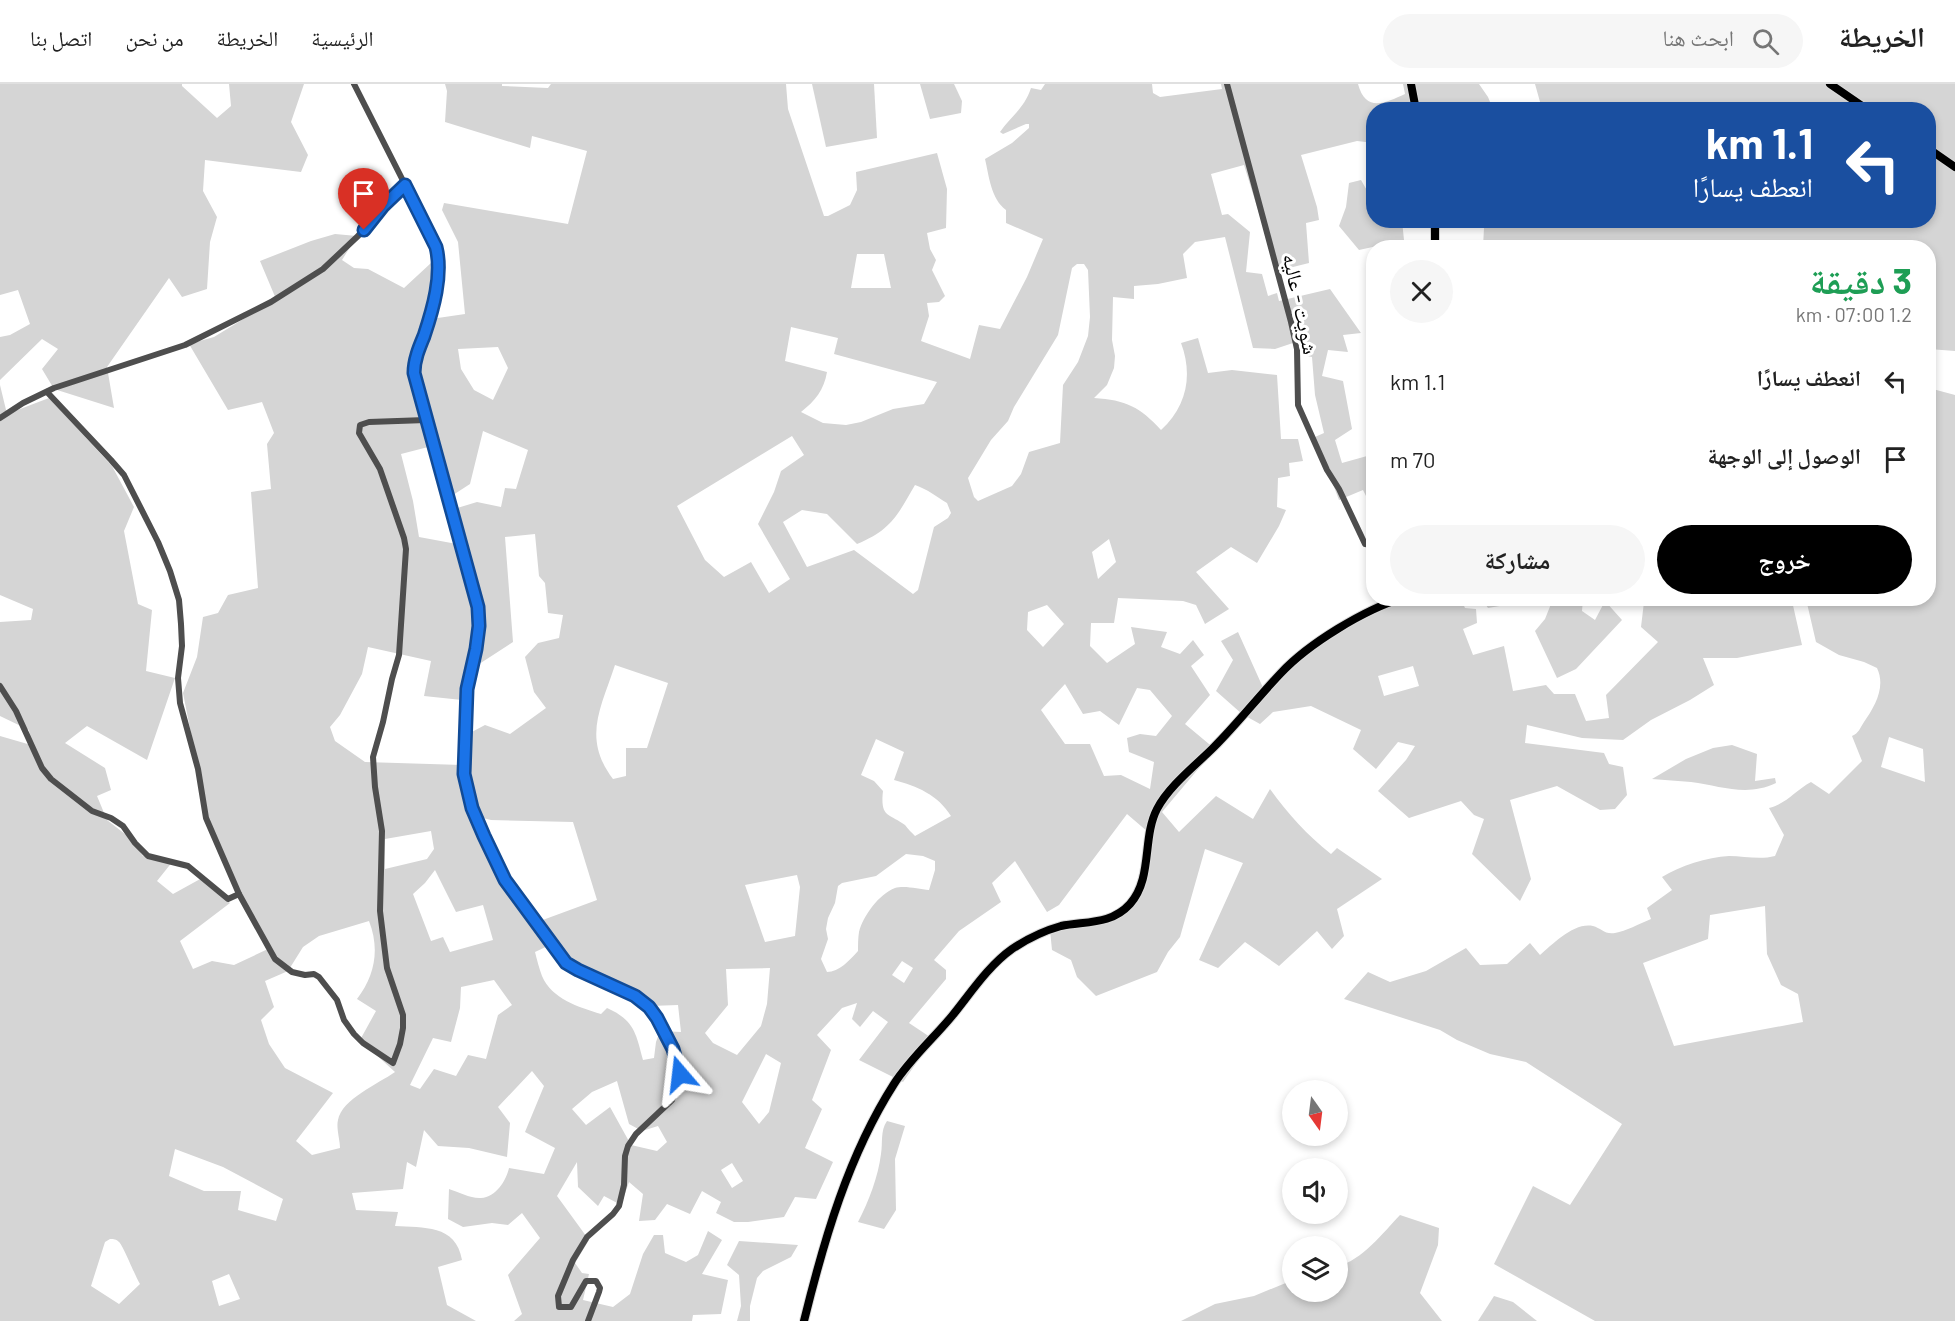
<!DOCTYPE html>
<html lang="ar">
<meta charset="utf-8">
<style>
:root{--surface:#fff;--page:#f6f6f6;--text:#222;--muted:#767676;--line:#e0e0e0;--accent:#000}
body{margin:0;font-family:Barlow,"Noto Naskh Arabic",sans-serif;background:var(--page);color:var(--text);direction:rtl;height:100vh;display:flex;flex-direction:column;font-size:22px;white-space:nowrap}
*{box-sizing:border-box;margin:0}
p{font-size:20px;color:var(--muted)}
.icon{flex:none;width:33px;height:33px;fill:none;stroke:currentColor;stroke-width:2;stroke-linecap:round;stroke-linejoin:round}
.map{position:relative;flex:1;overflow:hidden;direction:ltr}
.details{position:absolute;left:1366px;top:156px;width:570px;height:366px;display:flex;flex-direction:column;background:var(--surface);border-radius:24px;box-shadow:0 3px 9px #0003;direction:rtl}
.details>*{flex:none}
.hud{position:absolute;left:1366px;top:18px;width:570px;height:126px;border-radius:24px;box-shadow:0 3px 9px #0003;direction:rtl;background:#1a4fa0;color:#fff;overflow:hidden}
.needle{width:39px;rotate:166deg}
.tools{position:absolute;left:1282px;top:996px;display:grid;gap:12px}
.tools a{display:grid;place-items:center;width:66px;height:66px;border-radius:50%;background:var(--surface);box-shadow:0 3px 9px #0003;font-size:30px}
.pin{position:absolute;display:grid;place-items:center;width:51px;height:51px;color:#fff;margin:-62px -26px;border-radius:50% 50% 50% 0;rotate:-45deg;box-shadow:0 0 6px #0007}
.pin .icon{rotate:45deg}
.me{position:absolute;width:66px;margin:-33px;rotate:343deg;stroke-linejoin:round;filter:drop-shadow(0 0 4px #0008)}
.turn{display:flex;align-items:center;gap:21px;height:126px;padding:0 24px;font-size:27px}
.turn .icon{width:78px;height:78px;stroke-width:2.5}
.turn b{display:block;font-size:42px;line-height:51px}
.round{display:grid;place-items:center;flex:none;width:63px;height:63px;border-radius:32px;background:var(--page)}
.overview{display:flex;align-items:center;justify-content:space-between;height:102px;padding:0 24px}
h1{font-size:36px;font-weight:700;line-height:45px;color:#1e9e55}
.action{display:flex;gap:12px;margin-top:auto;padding:12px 24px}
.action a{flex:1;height:69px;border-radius:36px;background:var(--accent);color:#fff;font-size:24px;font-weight:700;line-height:69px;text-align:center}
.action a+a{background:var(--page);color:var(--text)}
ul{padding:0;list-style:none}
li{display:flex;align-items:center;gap:18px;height:78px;padding:0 24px}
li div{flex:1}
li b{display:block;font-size:22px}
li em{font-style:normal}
header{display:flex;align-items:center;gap:36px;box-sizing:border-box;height:84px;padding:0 30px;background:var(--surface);border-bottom:2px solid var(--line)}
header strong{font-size:28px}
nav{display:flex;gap:33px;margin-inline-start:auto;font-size:21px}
.search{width:420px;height:54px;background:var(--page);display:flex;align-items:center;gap:15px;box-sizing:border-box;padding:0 21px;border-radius:33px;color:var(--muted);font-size:22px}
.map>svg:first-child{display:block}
.green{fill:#d5d5d5;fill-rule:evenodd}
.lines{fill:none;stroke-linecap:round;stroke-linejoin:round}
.major-casing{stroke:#dbdbdb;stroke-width:10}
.minor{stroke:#4e4e4e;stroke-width:6}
.major{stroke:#000;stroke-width:8}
.route-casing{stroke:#114b97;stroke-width:15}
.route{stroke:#1a73e8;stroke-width:10}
.labels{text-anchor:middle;stroke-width:6;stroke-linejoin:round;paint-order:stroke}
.street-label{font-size:21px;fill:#000;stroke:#fff}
</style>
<header>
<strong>الخريطة</strong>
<div class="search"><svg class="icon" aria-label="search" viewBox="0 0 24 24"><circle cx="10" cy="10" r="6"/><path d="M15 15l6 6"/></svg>ابحث هنا</div>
<nav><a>الرئيسية</a><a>الخريطة</a><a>من نحن</a><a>اتصل بنا</a></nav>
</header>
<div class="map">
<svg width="1955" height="1237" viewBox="0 0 1955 1237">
<rect width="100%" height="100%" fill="#fff"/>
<g class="green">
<polygon points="0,0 182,0 182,2 217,34 231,22 229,0 304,0 291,38 308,71 301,88 205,76 203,107 217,133 210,158 207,205 182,213 169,194 107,283 114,324 54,305 42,285 58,265 42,255 0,296 0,253 10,251 30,240 18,206 0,211"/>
<path d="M 445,0 L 502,0 L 502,2 L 548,4 L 551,0 L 786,0 L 788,25 L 824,132 L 828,132 L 850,121 L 857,106 L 856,88 L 937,69 L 947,105 L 946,144 L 927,149 L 930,165 L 936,176 L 932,186 L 945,212 L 939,218 L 927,219 L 929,232 L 921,257 L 970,275 L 979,241 L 1000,245 L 1027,193 L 1043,155 L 1006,139 L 1006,126 C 991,115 989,92 985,75 L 1012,59 L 1029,44 L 1029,40 L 1026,40 L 1003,50 L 1000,48 C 1011,32 1024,25 1031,4 L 1041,6 L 1045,0 L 1152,0 L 1153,9 L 1160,13 L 1222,5 L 1221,0 L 1358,0 C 1366,29 1385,19 1405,10 L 1403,0 L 1479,0 L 1488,13 L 1493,25 L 1374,26 L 1374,59 L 1357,57 L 1301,71 L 1317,123 L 1319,136 L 1306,139 L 1309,179 L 1277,187 L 1244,81 L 1211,90 L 1222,131 L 1228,130 L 1250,148 L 1246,188 L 1262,190 L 1268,212 L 1277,209 L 1279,217 L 1330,205 L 1361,249 L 1343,251 L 1348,268 L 1328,266 L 1322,292 L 1343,297 L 1352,345 L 1335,356 L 1342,379 L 1367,372 L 1374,394 L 1374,428 L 1363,406 L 1339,416 L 1315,353 L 1324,349 L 1315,311 L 1312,273 L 1301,271 L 1299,257 L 1275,265 L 1253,264 L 1225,153 L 1195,158 L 1183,170 L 1187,194 L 1158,200 L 1134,202 L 1134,215 L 1113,213 L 1112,256 L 1115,272 L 1114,284 L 1107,301 L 1094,314 C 1126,316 1140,323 1161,346 C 1187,322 1193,291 1181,259 L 1198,254 L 1208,289 L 1232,286 L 1277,291 L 1281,355 L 1298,355 L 1303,377 L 1289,379 L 1290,392 L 1278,394 L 1277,423 L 1286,426 L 1279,442 L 1257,479 L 1231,463 L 1196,488 L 1229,525 L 1205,540 L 1196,521 L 1183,517 L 1118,514 L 1114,539 L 1091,539 L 1090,562 L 1107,579 L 1135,560 L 1131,543 L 1167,548 L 1161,563 L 1180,570 L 1193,556 L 1204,571 L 1191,582 L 1210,611 L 1185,640 L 1215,665 L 1162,728 L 1179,748 L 1216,712 L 1253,735 L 1270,705 C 1288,730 1307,751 1331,770 L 1337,764 L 1382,795 L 1337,825 L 1344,852 L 1332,865 L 1317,847 L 1279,882 L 1245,858 L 1218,884 L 1199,876 L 1243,779 L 1205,765 L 1180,853 L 1168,868 L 1157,888 L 1096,912 L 1077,893 L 1071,876 L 1052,866 L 1050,846 L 1115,834 L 1143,800 L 1148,748 L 1127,730 L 1059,821 L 1047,828 L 1015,777 L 992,799 L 1001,818 L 959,847 L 934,876 L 946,886 L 946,895 L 909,939 L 933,955 L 903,998 L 859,976 L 888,938 L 873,927 L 860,943 L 852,935 L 857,919 L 842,924 L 817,951 L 831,966 L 812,1016 L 822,1025 L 805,1064 L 833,1078 L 816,1115 L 795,1113 L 784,1133 L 748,1138 L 734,1138 L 716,1129 L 721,1118 L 702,1107 L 690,1130 L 667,1120 L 655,1136 L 639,1137 L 643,1110 L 629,1098 L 621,1121 L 604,1112 L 598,1122 L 578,1103 L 577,1078 L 557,1112 L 589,1156 L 575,1179 L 582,1189 L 589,1190 L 583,1216 L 613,1223 L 630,1210 L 643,1170 L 654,1151 L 663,1151 L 665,1169 L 686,1178 L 698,1171 L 708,1147 L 722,1156 L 702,1190 L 728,1196 L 721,1230 L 693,1231 L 692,1237 L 514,1237 L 522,1230 L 508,1191 L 540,1154 L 522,1129 L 508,1141 L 492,1139 L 463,1143 L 448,1135 L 449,1105 C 458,1108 472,1115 481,1114 C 496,1113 506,1097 509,1084 L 544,1090 L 555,1064 L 525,1048 L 544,1002 L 532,987 L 498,1023 L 510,1039 L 507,1073 L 469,1064 L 438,1062 L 424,1046 L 416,1083 L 407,1078 L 403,1105 L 352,1109 L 356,1126 L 398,1128 L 395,1142 C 423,1144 456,1140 462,1176 L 438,1183 L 447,1221 L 476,1237 L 0,1237 L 0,652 L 31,661 L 29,646 L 0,632 L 0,538 L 31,536 L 33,525 L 0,511 L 0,301 L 7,330 L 49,314 L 112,382 L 134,423 L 124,447 L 138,520 L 152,526 L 146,587 L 175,594 L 147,676 L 87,642 L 65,659 L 105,684 L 111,706 L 97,712 L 107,736 L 130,754 L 143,772 L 173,777 L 157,797 L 173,810 L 202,794 L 230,819 L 180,857 L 193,885 L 212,877 L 234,881 L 268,865 L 237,801 L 208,735 L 183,609 L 197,573 L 203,533 L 218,529 L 228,511 L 258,504 L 251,408 L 271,405 L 267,360 L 274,349 L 262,318 L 228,326 L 189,260 L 214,253 L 276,215 L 260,177 L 311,157 L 335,150 L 357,152 L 342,176 L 354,184 L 368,185 L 404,204 L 431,179 L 436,206 L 431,235 L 465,230 L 458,158 L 442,126 L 444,119 L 568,140 L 587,67 L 532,52 L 530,64 L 445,38 L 447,7 ZM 857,170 L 884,170 L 891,204 L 851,204 ZM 1077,180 L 1084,180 L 1088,186 L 1090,233 L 1088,252 L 1078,278 L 1063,301 L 1060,359 L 1029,368 L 1021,390 L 1012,402 L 978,417 L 974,413 L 968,394 L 991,356 L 1008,337 L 1014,323 L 1058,251 L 1072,184 ZM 791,243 L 838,254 L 834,270 L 937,298 L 924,320 L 893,325 L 861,338 L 846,341 L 823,339 L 801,328 C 815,317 824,306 827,288 L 785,277 ZM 498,263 L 508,284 L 493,316 L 474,306 L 461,285 L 458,265 ZM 483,347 L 528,366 L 516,405 L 505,404 L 501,423 L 477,418 L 454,425 L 462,461 L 419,453 L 413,417 L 401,370 L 432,362 L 453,411 L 470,400 ZM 792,352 L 804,371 L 781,387 L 774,408 L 758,440 L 790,495 L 769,509 L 751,478 L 724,493 L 705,476 L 677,422 ZM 915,401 C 927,405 937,413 947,419 L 951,429 L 948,434 L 934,443 L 918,506 L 913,510 L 854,466 L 807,483 L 783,438 L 802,426 L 827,430 L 857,460 C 891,446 897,432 915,401 ZM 535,450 L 539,492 L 545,499 L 548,529 L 563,531 L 559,554 L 538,559 L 525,573 L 534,608 L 546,624 L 510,650 L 485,641 L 468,650 L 462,681 L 365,678 L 335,657 L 330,643 L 340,631 L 362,590 L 368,563 L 431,577 L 424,612 L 462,616 L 473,584 L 513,558 L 505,453 ZM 1109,455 L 1116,478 L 1098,495 L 1092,468 ZM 1047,521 L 1064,540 L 1043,563 L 1027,546 L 1028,528 ZM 615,581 L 668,599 L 647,664 L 626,664 L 626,692 L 613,695 C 582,654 601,624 615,581 ZM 1065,600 L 1083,630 L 1100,627 L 1119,641 L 1137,604 L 1150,606 L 1172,632 L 1156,652 L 1140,650 L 1127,654 L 1129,668 L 1154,678 L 1150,705 L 1121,691 L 1104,692 L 1090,660 L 1065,660 L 1041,626 ZM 876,655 L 904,668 L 894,696 C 917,702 938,711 951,732 L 915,752 C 912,749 908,745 905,741 C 889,729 880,734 883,707 L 874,697 L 861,691 ZM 475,732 L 491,736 L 573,738 L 597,816 L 540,837 L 531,829 L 494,778 ZM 431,747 L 434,765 L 427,775 L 385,785 L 385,755 ZM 906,770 L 923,772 L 935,777 L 935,786 L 929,806 C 919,805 904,801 895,804 C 879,810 863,832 859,848 C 858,854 858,861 858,867 C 850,876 839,888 827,888 L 821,875 L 828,855 L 826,845 L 828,834 L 835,819 L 838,802 L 842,799 L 876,792 ZM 435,786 L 456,828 L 483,821 L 493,856 L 450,868 L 443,853 L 431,857 L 413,810 L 425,799 ZM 797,791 L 800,803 L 795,852 L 765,858 L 745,801 ZM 369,837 C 380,865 375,892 357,915 L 376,927 L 360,956 L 395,988 C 378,1000 342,1015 338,1036 C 336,1044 340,1056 340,1064 L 312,1071 L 296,1057 L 333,1009 L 285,984 L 269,960 L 261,936 L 274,923 L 265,897 L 288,887 L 303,863 L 319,852 ZM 552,860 L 576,884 L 650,922 L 678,921 L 681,948 L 660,947 L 656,958 L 654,974 L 643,976 C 636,949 634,936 607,924 L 601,930 C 578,923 552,915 542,892 C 539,884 537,876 535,868 ZM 902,877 L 913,884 L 904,899 L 892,891 ZM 770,884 L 767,920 L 761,942 L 737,971 L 713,959 L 705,949 L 728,921 L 726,885 ZM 494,896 L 512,921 L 498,931 L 486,975 L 468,971 L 456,992 L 434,985 L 420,1005 L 410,1001 L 433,954 L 451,958 L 460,924 L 461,903 ZM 766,970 L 781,979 L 769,1028 L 759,1040 L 742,1018 ZM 617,997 L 629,1040 L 642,1047 L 658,1042 L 667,1058 L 657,1067 L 631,1061 L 610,1023 L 586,1041 L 572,1025 L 592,1008 ZM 175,1065 L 223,1083 L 283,1115 L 276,1137 L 238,1126 L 241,1107 L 204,1107 L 169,1092 ZM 732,1079 L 743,1097 L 732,1104 L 721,1086 ZM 110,1155 C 114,1155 116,1155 119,1158 C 123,1161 135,1192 140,1200 L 119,1220 L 91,1202 L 105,1158 ZM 229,1190 L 240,1215 L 219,1222 L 212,1197 Z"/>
<polygon points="812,0 874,0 877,54 826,63"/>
<polygon points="920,0 954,0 962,17 961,29 930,35"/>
<polygon points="1535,0 1955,0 1955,267 1929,265 1929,164 1483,163 1484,144 1481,137 1929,136 1929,26 1542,25"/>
<polygon points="1361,96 1369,110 1374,109 1374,136 1402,137 1404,156 1359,166 1339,142 1346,123 1349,99"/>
<path d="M 1929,304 L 1955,311 L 1955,1237 L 1595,1237 L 1494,1180 L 1533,1102 L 1570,1121 L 1622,1040 L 1526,978 L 1490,970 L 1457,956 L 1440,946 L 1344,915 L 1368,888 L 1390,898 L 1426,887 L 1466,864 L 1480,881 L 1507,880 L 1530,859 L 1540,871 C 1553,860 1574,838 1593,842 C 1601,844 1605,851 1615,849 C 1626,847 1639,840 1651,835 L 1647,824 L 1672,806 L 1662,793 C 1680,782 1707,773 1729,772 C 1744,772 1760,776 1775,772 L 1784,751 L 1769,724 C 1786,720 1796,706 1811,698 L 1829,710 L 1862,677 L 1852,652 C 1859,649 1860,644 1864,638 C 1875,622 1886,603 1877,584 L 1864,578 L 1839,571 L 1816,558 L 1806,515 L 1929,514 ZM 1889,653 L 1923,665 L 1925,698 L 1881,683 ZM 1765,822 L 1767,870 L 1781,901 L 1798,910 L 1803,938 L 1674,962 L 1643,879 L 1708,855 L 1710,831 Z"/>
<path d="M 1398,515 L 1461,515 L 1465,524 L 1476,525 L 1477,539 L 1463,545 L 1473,571 L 1504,562 L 1513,607 L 1546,601 L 1554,610 L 1575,610 L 1586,637 L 1609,634 L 1606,611 L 1658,558 L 1641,543 L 1644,518 L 1643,515 L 1801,515 L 1792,517 L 1802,561 L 1737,574 L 1703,574 L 1714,601 L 1690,616 L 1651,636 L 1623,656 L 1582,654 L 1527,641 L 1525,659 L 1604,669 L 1609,680 L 1623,683 L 1627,711 L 1615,725 L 1600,726 L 1557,702 L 1510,716 L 1531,795 L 1520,817 L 1472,770 L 1484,735 L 1474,731 L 1461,717 L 1409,734 L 1378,707 L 1406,676 L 1415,662 L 1398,658 L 1376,685 L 1353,665 L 1361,646 L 1311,622 L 1273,628 L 1260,640 L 1242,630 L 1216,607 L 1233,576 L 1221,557 L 1238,548 L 1265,608 L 1296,575 L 1338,550 L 1379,521 ZM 1413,582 L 1419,602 L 1384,612 L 1378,592 Z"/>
<polygon points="1482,515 1524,515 1523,518 1488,524"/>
<polygon points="1553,515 1583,515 1582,527 1595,536 1605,517 1622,536 1576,585 1557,594 1535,547 1545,535"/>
<path d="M 1732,661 L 1757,670 L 1755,697 L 1775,694 L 1776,699 C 1747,713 1721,702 1691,698 C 1678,697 1665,696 1652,695 L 1686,675 L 1713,664 Z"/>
<path d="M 887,1037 L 905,1042 L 895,1075 L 896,1126 L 884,1145 L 858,1138 C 869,1117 878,1093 881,1070 C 883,1059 880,1047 887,1037 Z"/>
<path d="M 1400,1131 L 1439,1144 L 1438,1161 L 1420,1209 L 1442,1237 L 1181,1237 L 1215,1220 L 1254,1212 L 1293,1196 L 1293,1208 L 1338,1208 L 1338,1182 C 1361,1177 1384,1148 1400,1131 Z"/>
<polygon points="739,1157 798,1161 791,1173 763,1187 757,1194 750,1222 750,1237 737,1237 741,1222 739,1191 727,1181"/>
<polygon points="1494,1212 1513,1218 1537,1237 1478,1237"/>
</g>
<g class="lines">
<defs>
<g id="major">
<polyline points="1411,0 1416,26"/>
<polyline points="1830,0 1868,26"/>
<polyline points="1929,65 1955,83"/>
<polyline points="1435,136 1435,164"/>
<path d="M 804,1237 C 824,1156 848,1072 894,1000 C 910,975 933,955 952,932 C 970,910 988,882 1012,865 C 1027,855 1043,847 1061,842 C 1086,837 1111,841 1130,820 C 1153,794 1142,754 1157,725 C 1169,702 1196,681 1214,663 C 1238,639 1258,613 1281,589 C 1308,560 1365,525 1403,514"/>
</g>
</defs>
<use href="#major" class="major-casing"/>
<g class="minor">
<polyline points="354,0 428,146 439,174 436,206 428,237 416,275 414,289 469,487 479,532 476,565 467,605 463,679 466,706 472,724 495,777 505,796 557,868 571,883 635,912 649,923 657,934 673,965 679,990 678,1002 672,1016 636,1050 628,1062 625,1072 624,1101 619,1122 613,1130 587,1153 573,1176 558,1212 559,1223 571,1223 586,1197 596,1197 600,1204 599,1208 588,1237"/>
<polyline points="1227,0 1291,238 1297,265 1298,321 1327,386 1339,405 1365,460 1371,461 1374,455"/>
<polyline points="47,308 111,376 124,391 158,458 170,487 179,516 181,540 182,562 178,594 180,619 198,685 206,734 239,810 275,875 292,888 305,891 314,890 319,893 337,916 344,936 354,950 363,959 393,979 400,960 403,944 403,931 387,884 380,827 382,747 375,703 373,673 383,638 392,595 399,571 406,465 404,454 380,385 359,349 360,341 369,338 426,336"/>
<polyline points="0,334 23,319 54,304 185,261 271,218 323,185 358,152 383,122 405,101"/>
<polyline points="0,602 16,627 42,684 51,695 92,727 111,734 123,742 135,759 148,772 188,782 228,815 239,810"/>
</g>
<use href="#major" class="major"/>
</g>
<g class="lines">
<defs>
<path id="route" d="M 364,146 L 383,122 L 405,101 L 436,163 C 443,191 433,225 424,252 C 419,264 414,276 414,289 L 478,523 L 479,542 L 476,565 L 467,605 L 464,690 L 472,724 L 484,752 L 505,796 L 566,879 L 578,886 L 635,912 L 649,923 L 657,934 L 673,965 L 680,990"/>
</defs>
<use href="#route" class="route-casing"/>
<use href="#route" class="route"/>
</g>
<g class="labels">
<g class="street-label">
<text transform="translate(1300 220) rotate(78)" y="7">شويت - عاليه</text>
</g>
</g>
</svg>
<div class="tools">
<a><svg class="needle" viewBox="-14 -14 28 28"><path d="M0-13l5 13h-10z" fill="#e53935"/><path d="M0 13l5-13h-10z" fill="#767676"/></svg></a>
<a><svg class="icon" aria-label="sound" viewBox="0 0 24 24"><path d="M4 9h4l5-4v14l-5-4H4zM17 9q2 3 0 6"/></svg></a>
<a><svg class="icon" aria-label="layers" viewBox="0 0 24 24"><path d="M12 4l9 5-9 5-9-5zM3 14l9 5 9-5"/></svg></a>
</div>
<div class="pin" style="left:364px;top:146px;background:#d93025"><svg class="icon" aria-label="arrive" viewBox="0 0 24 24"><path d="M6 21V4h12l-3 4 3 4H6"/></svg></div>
<svg class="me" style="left:680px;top:990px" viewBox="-20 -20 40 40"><path d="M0-17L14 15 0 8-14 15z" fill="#1a73e8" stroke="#fff" stroke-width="4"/></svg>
<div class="hud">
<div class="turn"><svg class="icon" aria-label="left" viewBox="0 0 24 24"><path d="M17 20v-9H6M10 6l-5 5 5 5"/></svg><div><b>1.1 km</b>انعطف يسارًا</div></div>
</div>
<section class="details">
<div class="overview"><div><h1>3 دقيقة</h1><p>1.2 km · 07:00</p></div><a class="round"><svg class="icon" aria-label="close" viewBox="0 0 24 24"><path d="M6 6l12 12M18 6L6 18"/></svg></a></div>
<ul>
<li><svg class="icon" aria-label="left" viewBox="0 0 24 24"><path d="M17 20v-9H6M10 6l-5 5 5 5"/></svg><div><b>انعطف يسارًا</b></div><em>1.1 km</em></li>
<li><svg class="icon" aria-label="arrive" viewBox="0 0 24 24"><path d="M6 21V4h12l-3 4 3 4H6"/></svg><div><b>الوصول إلى الوجهة</b></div><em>70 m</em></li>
</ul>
<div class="action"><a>خروج</a><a>مشاركة</a></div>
</section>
</div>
